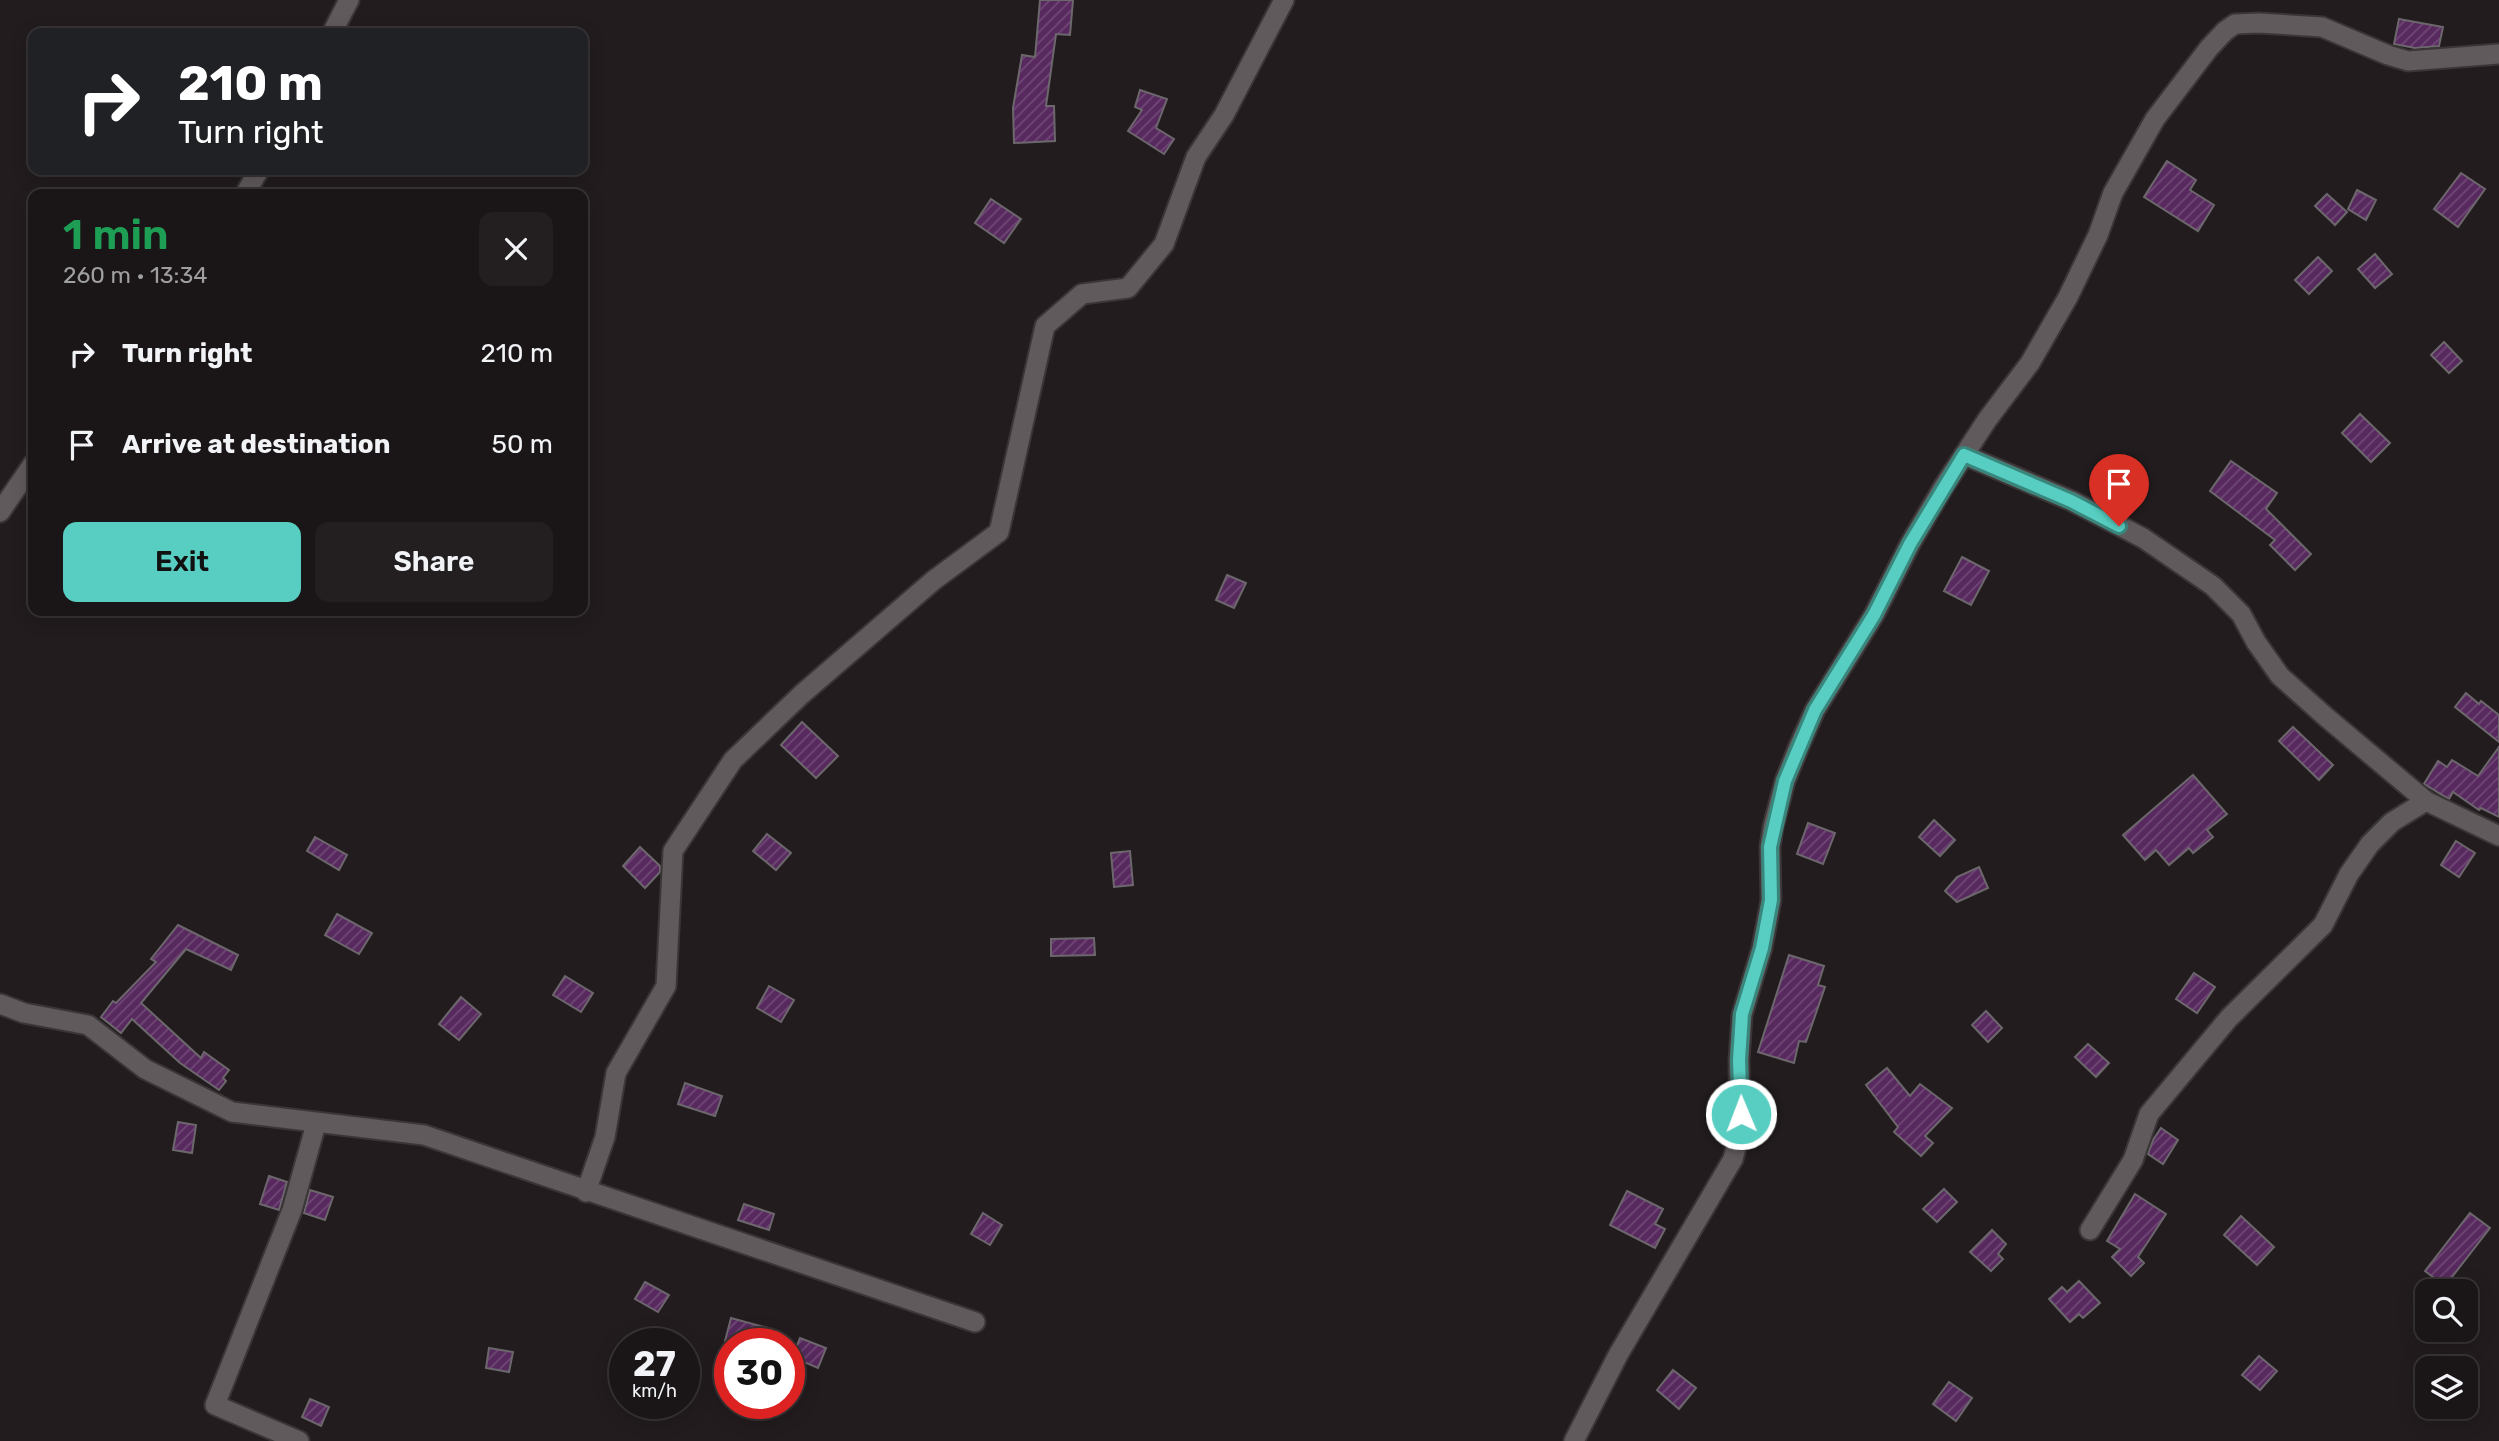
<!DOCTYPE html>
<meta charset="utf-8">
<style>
:root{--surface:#1a1516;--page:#231e1f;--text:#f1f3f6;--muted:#9f9fa1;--line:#383435;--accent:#57cec1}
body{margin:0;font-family:Rubik,sans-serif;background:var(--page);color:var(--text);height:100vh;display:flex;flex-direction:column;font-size:26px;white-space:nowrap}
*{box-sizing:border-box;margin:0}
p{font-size:23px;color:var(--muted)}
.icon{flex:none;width:38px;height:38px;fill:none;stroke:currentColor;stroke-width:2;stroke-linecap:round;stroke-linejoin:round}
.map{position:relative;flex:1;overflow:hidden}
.panel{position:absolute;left:28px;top:189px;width:560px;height:427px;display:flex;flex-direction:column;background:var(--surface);border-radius:14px;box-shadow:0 4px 18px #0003,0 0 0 2px var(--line)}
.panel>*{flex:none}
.hud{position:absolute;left:28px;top:28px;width:560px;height:147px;border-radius:14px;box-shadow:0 4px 18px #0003,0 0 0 2px var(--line);background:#202124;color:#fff;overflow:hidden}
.buttons{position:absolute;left:2415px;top:1279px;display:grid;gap:14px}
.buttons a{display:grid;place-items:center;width:63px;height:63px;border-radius:14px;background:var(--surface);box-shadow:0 4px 18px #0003,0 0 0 2px var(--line);font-size:35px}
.speed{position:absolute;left:609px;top:1328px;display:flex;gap:14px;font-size:35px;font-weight:700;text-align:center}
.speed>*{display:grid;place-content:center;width:91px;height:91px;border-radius:50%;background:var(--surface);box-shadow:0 4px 18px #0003,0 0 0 2px var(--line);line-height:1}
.speed small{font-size:18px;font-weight:400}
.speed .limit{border:10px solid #d22;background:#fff;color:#111}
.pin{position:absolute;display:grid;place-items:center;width:60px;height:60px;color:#fff;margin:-72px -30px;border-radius:50% 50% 50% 0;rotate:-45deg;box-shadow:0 0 7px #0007}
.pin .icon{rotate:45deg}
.me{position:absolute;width:77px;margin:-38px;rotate:359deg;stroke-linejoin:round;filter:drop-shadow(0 0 5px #0008)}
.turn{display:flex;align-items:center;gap:24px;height:147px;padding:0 35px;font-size:32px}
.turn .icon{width:91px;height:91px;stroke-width:2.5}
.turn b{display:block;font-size:49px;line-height:60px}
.round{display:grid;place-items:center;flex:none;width:74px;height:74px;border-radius:14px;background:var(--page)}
.headline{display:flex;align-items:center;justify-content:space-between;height:119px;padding:0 35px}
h1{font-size:42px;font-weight:600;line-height:52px;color:#1e9e55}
.cta{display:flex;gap:14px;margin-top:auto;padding:14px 35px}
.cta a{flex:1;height:80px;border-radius:14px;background:var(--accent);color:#111;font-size:28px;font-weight:600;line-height:80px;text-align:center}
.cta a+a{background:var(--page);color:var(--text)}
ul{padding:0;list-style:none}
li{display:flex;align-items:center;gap:21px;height:91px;padding:0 35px}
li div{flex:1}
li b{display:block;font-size:26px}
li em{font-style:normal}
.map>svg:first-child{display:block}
.building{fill:url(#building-hatch);stroke:#6c676c;stroke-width:2}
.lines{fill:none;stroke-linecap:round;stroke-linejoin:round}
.minor-casing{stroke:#3a3637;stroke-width:23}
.minor{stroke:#615a5c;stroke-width:19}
.route-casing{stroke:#39867d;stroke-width:18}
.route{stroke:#57cec1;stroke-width:12}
</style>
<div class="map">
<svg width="2499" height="1441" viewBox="0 0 2499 1441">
<defs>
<pattern id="building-hatch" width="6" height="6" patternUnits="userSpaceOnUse" patternTransform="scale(1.75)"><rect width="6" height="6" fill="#57295e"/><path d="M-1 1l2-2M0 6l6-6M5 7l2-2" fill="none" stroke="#704876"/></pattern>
</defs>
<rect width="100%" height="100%" fill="#221c1e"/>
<g class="building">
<polygon points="1040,0 1073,0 1070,35 1056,34 1046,106 1054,106 1055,141 1014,143 1013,108 1022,55 1035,57"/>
<polygon points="2399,19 2443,27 2439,46 2415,48 2394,44"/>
<polygon points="1140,90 1167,99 1156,128 1174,139 1164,154 1128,131 1142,110 1135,107"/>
<polygon points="2167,161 2196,180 2190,190 2214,205 2198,231 2144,197"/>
<polygon points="2461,173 2485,189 2458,227 2434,209"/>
<polygon points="2357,190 2376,200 2366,220 2348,209"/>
<polygon points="2327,194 2347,212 2335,225 2315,206"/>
<polygon points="991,199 1021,219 1004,243 975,223"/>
<polygon points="2375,254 2392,274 2375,288 2358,269"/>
<polygon points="2318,257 2332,271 2309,294 2295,280"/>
<polygon points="2444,342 2462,361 2449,373 2431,355"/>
<polygon points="2360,414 2390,443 2371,462 2342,433"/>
<polygon points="2231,461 2277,493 2266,509 2311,554 2295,570 2270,545 2275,540 2210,491"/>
<polygon points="1962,557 1989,571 1971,605 1944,591"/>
<polygon points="1227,575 1246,583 1234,608 1216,600"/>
<polygon points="2466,693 2479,704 2481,701 2499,715 2499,742 2455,707"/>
<polygon points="802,722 838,756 816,778 781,745"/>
<polygon points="2293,727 2333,765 2319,780 2279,741"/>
<polygon points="2499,747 2499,817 2481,808 2479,810 2453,792 2449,799 2424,784 2438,761 2447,767 2452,760 2478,776"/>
<polygon points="2193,775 2227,814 2207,830 2213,837 2193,853 2189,848 2169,865 2156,850 2145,860 2123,835"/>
<polygon points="1934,820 1955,840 1940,856 1919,837"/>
<polygon points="1808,823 1835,833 1823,864 1797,854"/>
<polygon points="767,834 791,853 776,870 753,851"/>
<polygon points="315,837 347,855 339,870 307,851"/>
<polygon points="2456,841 2475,853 2459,877 2441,865"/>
<polygon points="640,847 660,866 660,872 645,888 623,866"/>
<polygon points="1130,851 1133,885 1114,887 1111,853"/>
<polygon points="1979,867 1988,888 1957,902 1945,891 1957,877"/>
<polygon points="337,914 372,933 359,954 325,935"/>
<polygon points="178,925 238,955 231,970 186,949 141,1003 201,1058 204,1052 229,1070 223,1078 226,1081 219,1090 180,1063 132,1019 121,1033 101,1017 113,1001 116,1003 156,962 151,959"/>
<polygon points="1094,938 1095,955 1051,956 1051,939"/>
<polygon points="1789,955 1824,966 1818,985 1825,987 1806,1042 1799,1041 1794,1063 1758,1052"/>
<polygon points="2194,973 2215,987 2197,1013 2176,999"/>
<polygon points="565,976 593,993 581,1012 553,995"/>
<polygon points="769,986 794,1000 781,1022 757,1008"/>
<polygon points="461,997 481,1014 459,1040 439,1024"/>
<polygon points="1986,1011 2002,1028 1988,1042 1972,1025"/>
<polygon points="2088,1044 2109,1063 2096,1077 2075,1057"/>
<polygon points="1887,1068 1910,1096 1920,1084 1952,1108 1925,1136 1933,1143 1921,1156 1894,1132 1898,1127 1866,1085"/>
<polygon points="685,1083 722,1096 715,1116 678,1104"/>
<polygon points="178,1122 196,1125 192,1153 173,1150"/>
<polygon points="2161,1128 2178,1140 2163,1164 2148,1154 2153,1140"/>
<polygon points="269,1176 287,1182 279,1210 260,1204"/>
<polygon points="1944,1189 1957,1202 1937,1222 1923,1209"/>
<polygon points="310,1190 333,1197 325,1220 304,1213"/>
<polygon points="1627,1191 1663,1209 1655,1224 1665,1229 1655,1248 1610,1225"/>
<polygon points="2135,1194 2166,1214 2138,1257 2144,1263 2131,1276 2112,1257 2120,1249 2107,1241"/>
<polygon points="744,1204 774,1214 769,1230 738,1220"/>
<polygon points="983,1213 1002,1225 990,1245 971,1234"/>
<polygon points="2470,1213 2490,1228 2445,1286 2425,1271"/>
<polygon points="2241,1216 2274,1247 2257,1265 2224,1235"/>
<polygon points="1992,1230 2006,1244 1998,1254 2003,1259 1991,1271 1970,1252"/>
<polygon points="2079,1281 2100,1303 2083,1318 2079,1314 2070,1322 2049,1299 2062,1287 2067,1292"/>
<polygon points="645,1282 669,1295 658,1312 635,1299"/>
<polygon points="731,1318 768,1328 764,1344 735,1344 725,1341"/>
<polygon points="800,1338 826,1348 818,1368 792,1357"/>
<polygon points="489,1348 513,1352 509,1372 486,1368"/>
<polygon points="2259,1356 2277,1371 2260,1390 2242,1375"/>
<polygon points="1673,1370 1696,1388 1679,1409 1657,1390"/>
<polygon points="1949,1382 1972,1398 1956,1421 1933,1404"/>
<polygon points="310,1399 329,1407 321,1426 302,1417"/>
</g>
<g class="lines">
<defs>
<g id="minor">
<polyline points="332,33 349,0"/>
<polyline points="245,194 259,170"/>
<polyline points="1964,455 2072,501 2143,538 2213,586 2241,614 2256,642 2280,676 2326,717 2426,801 2499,836"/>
<polyline points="0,512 33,464"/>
<polyline points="0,1004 24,1013 88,1025 145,1069 232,1112 424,1135 975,1322"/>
<polyline points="586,1192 605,1137 616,1073 666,986 673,851 733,760 802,694 934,580 999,532 1045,326 1082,294 1128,288 1164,244 1196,157 1224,115 1284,0"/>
<polyline points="2090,1230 2133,1160 2149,1114 2229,1018 2323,925 2349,874 2370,844 2392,822 2426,801"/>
<polyline points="299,1441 215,1405 292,1210 316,1124"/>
<polyline points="1574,1441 1618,1355 1733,1159 1740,1133 1739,1060 1742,1015 1762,948 1771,900 1770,847 1773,827 1785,781 1799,746 1815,710 1874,615 1910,544 1944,486 1987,420 2030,363 2068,297 2098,235 2113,193 2155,119 2209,48 2225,31 2235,24 2259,23 2322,27 2388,55 2408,61 2499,54"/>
</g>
</defs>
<use href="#minor" class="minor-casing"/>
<use href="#minor" class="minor"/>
</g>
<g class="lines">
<defs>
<polyline id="route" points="1741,1114 1739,1060 1742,1014 1762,948 1771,900 1770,847 1785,781 1815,710 1874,615 1910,544 1964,455 2071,501 2119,526"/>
</defs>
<use href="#route" class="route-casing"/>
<use href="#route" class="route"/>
</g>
</svg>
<div class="buttons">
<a><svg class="icon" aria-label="search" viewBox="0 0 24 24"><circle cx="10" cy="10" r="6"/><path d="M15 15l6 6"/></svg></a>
<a><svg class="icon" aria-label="layers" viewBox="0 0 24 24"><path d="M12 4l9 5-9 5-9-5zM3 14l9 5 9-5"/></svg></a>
</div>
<div class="speed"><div>27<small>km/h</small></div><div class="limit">30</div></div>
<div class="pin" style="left:2119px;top:526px;background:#d93025"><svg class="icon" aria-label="arrive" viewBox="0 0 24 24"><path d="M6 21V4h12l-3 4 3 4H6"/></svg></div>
<svg class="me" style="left:1741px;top:1114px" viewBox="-20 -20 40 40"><circle r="17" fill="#57cec1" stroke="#fff" stroke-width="3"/><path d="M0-11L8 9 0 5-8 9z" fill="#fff"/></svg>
<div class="hud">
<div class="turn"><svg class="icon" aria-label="right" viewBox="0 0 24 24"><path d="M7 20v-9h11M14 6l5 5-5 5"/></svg><div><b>210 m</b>Turn right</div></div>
</div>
<section class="panel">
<div class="headline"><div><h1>1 min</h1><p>260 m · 13:34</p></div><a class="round"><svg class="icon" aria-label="close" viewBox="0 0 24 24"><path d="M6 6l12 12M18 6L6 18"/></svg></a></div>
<ul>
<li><svg class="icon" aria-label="right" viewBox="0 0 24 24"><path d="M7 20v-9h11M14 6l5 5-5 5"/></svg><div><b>Turn right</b></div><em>210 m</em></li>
<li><svg class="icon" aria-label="arrive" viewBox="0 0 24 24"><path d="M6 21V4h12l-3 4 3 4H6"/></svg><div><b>Arrive at destination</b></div><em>50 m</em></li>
</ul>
<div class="cta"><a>Exit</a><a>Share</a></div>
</section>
</div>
